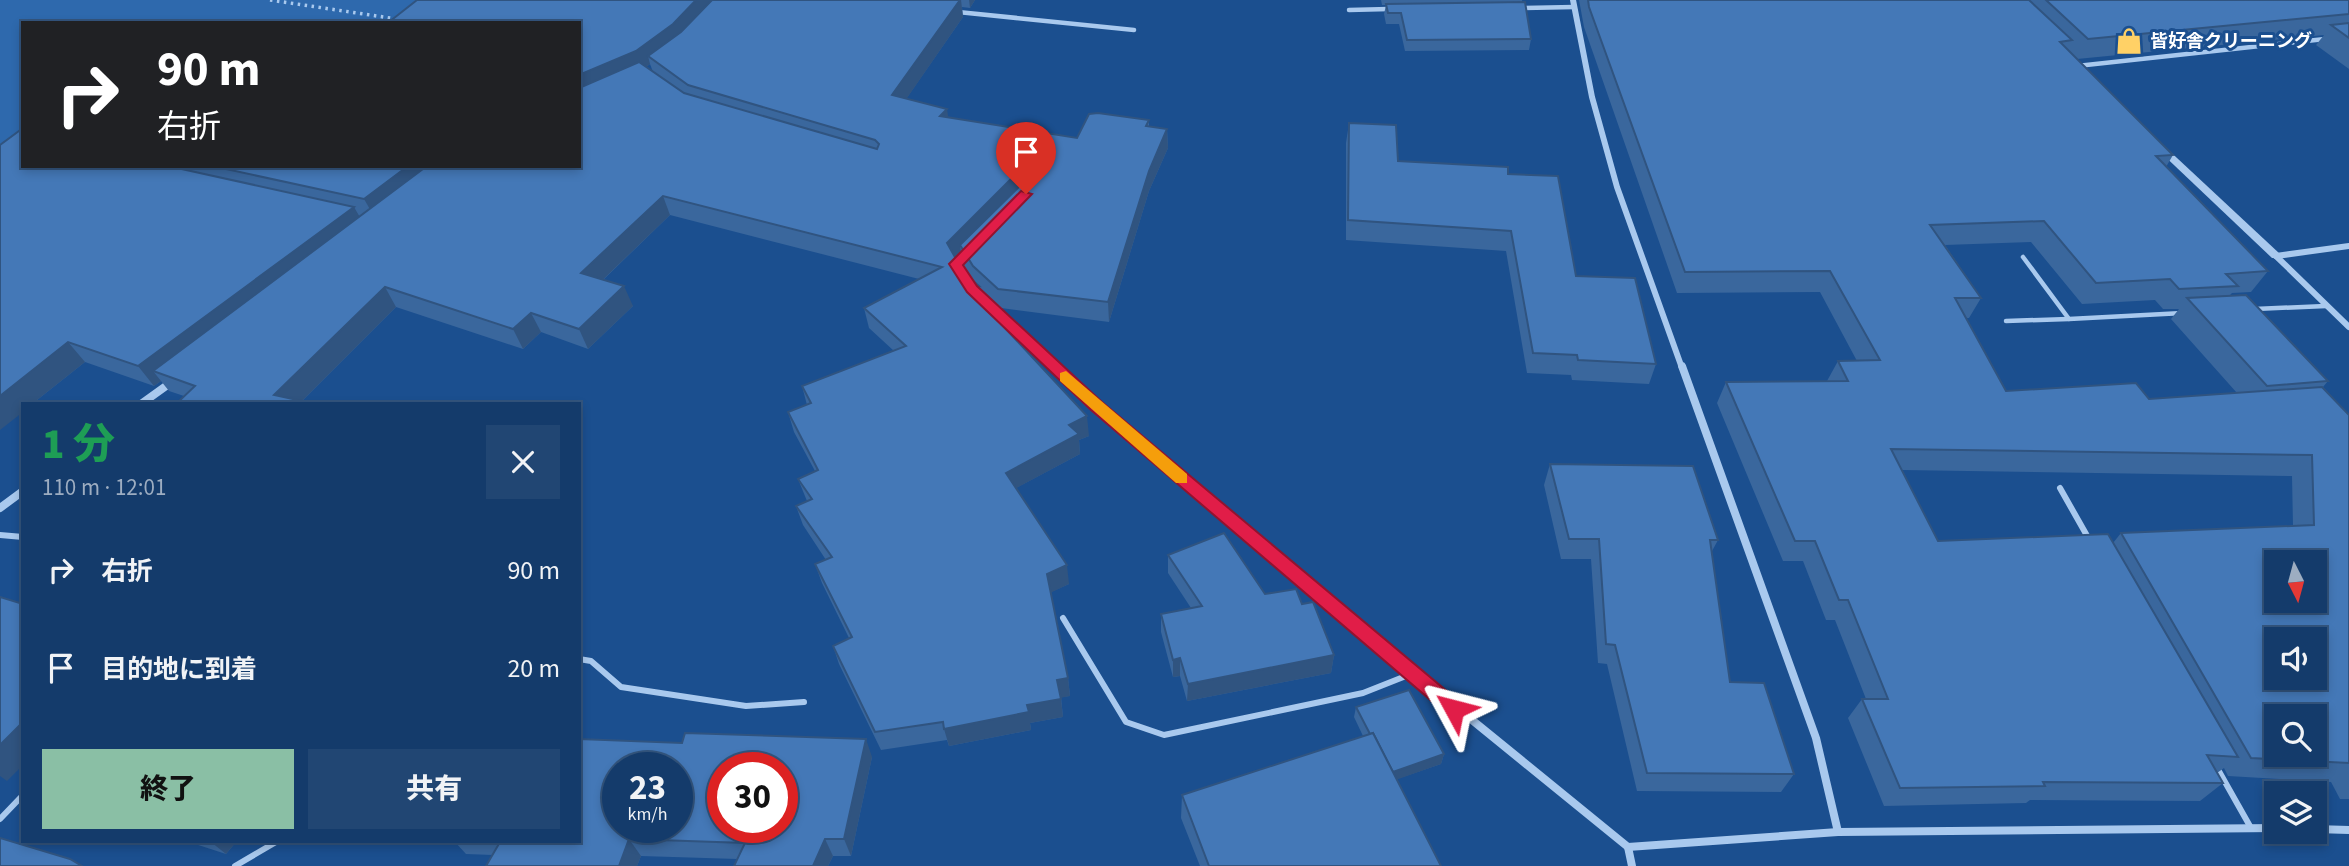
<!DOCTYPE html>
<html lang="ja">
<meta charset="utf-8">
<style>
:root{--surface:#143b6b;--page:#214673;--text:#f1f3f6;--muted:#9dadc1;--line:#33557e;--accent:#8abfa5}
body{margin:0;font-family:"Source Sans 3","Noto Sans JP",sans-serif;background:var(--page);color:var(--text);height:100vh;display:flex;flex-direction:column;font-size:26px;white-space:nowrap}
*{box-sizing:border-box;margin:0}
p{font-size:23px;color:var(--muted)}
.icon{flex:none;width:38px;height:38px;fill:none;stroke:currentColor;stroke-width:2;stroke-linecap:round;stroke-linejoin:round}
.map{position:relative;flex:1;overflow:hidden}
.side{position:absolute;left:21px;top:402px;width:560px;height:441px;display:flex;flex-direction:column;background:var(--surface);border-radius:0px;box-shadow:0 4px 10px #0003,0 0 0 2px var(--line)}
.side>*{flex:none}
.guide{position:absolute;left:21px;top:21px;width:560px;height:147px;border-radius:0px;box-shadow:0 4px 10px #0003,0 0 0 2px var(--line);background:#202124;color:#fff;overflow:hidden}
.needle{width:46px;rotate:174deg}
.buttons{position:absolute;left:2264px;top:550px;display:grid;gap:14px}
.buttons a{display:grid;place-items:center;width:63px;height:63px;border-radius:0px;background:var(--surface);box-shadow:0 4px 10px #0003,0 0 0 2px var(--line);font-size:35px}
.speed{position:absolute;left:602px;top:752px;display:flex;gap:14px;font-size:35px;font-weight:700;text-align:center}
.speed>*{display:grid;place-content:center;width:91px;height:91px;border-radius:50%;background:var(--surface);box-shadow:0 4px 10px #0003,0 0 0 2px var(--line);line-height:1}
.speed small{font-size:18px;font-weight:400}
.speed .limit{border:10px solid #d22;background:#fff;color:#111}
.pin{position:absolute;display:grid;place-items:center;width:60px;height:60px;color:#fff;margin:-72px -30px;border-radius:50% 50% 50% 0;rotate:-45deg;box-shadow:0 0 7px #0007}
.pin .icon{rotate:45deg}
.me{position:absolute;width:77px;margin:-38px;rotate:308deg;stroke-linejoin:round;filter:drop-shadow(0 0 5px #0008)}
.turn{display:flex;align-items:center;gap:24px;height:147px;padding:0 21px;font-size:32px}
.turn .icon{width:91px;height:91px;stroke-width:2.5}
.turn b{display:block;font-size:49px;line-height:60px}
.round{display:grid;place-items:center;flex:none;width:74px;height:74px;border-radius:0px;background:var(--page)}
.overview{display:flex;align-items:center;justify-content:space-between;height:119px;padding:0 21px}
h1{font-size:42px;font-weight:800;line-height:52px;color:#1e9e55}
.action{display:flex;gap:14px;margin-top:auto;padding:14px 21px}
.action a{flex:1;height:80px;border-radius:0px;background:var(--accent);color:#111;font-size:28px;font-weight:800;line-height:80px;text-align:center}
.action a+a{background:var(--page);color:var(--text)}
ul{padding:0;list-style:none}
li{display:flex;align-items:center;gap:21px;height:98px;padding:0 21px}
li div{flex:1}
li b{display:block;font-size:26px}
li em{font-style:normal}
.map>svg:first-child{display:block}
.green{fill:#2e69ad}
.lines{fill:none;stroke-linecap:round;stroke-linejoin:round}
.path{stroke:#a9c9ee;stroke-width:3.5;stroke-dasharray:2.5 4.5;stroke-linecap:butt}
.service-far1{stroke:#a9c9ee;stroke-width:4.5}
.service{stroke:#a9c9ee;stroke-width:6}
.minor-far1{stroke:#a9c9ee;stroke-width:6}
.minor{stroke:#a9c9ee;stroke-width:8}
.tertiary{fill:#a9c9ee;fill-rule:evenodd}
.wall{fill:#3a679d;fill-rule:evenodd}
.shaded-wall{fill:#305480}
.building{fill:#4478b7;stroke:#305480;stroke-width:2;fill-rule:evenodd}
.route{fill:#e11d48;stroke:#92132f;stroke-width:2}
.slow{fill:#f59e0b}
.labels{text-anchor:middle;stroke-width:6;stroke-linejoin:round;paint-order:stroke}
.far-poi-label{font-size:18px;font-weight:bold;fill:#fff;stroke:#1b4f8f;text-anchor:start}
</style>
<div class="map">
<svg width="2349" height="866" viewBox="0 0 2349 866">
<rect width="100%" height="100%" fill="#1b4f8f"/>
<polygon class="green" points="0,0 428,0 389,23 23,23 23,130 0,146"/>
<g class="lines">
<polyline class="path" points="270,0 397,19"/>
<g class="service-far1">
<polyline points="1521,8 1574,7"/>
<polyline points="1349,10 1389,9"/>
<polyline points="958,12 1134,30"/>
<polyline points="2077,66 2325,39"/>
<polyline points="2023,257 2069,319 2183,313"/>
<polyline points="2255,309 2326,306"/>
<polyline points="2006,321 2069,319"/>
</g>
<g class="service">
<polyline points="2060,488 2090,541"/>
<polyline points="0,535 23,537"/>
<polyline points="1063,618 1126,722 1164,735 1363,693 1411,674"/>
<polyline points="579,659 591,661 621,687 746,706 804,702"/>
<polyline points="2216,766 2251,828"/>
<polyline points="0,819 23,795"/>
<polyline points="235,866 276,842"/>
</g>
<g class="minor-far1">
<polyline points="1573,0 1592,97 1617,187 1682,368"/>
<polyline points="2276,256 2349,327"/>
<polyline points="2276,256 2349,246"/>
<polyline points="974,291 1057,368"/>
</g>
<g class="minor">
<polyline points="1055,366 1295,576 1628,847 1632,866"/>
<polyline points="1682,366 1816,738 1838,832"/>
<polyline points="141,404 173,381"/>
<polyline points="0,508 23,491"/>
<polyline points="2315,829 2349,830"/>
<polyline points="1628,847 1838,832 2277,828"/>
</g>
<polygon class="tertiary" points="2159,143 2162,144 2280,254 2281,256 2280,258 2272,258 2156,148 2156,144"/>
</g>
<g class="wall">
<path d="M 417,0 L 975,0 L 970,8 L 962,7 L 963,17 L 906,99 L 948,117 L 1077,138 L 1149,120 L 1149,126 L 1167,129 L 1168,148 L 1149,191 L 1109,322 L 1001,308 L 979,288 L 981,302 L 1089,436 L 1079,440 L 1080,454 L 1016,488 L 1069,584 L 1051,592 L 1068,678 L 1070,696 L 1061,697 L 1063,717 L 1030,723 L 1031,730 L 949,746 L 947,740 L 881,750 L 839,664 L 833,646 L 849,638 L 822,583 L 815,564 L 826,560 L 803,525 L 796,506 L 807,501 L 798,479 L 815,471 L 794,432 L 788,412 L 807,405 L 802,386 L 894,351 L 869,328 L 864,308 L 919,279 L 670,215 L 603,280 L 633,306 L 588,349 L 541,332 L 523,349 L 396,307 L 302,401 L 184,396 L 169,391 L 161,381 L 154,386 L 85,362 L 32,404 L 23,404 L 23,166 L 579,166 L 389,22 ZM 650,64 L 653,72 L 646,67 ZM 961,252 L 963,265 L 974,282 L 964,273 L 956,258 Z"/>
<polygon points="1381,0 1522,0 1531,39 1529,50 1405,51 1399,24 1386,24 1384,14 1386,5 1382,5"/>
<path d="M 1579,0 L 2349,0 L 2349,69 L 2316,45 L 2324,35 L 2077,59 L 2173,155 L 2166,167 L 2268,271 L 2251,292 L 2232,293 L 2229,296 L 2328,381 L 2323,387 L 2349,415 L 2349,799 L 2340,799 L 2331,782 L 2228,776 L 2224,768 L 2217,773 L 2223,783 L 2200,801 L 2030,800 L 2026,803 L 1884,806 L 1848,718 L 1862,699 L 1866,699 L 1835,620 L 1826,620 L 1803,561 L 1783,561 L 1717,403 L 1726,382 L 1827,381 L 1838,361 L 1857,361 L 1820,292 L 1677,293 L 1584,27 ZM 2031,242 L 2082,304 L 2155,300 L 2163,309 L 2179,309 L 2171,319 L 2237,393 L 2149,399 L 2006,391 L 1966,318 L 1969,318 L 1981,298 L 1945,245 ZM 1902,470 L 2292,476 L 2293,526 L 2121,533 L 2113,543 L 1938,541 Z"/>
<polygon points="1349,123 1398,161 1508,174 1576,276 1656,364 1649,384 1572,380 1571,375 1527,373 1506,251 1346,240 1346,143"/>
<polygon points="1550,464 1718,540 1711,553 1730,682 1794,774 1781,792 1637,791 1607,664 1598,663 1591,559 1561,559 1544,485"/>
<polygon points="1168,555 1265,594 1302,604 1334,655 1331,673 1187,701 1180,676 1173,677 1161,632 1161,614 1191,608 1168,573"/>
<polygon points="1356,707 1444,754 1441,764 1397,779 1441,866 1200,866 1181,818 1182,795 1363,736 1354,717"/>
<polygon points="872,757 851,856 833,856 828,866 734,866 737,859 641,856 637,866 486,866 493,855 466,854 455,842 579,842"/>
<polygon points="189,842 236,842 226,854"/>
</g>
<g class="shaded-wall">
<polygon points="696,0 719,0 679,43 648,56 650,64 642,70 579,98 579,75"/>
<polygon points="960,0 961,0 963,17 896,114 892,95"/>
<polygon points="969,0 975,0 970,8"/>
<polygon points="947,109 950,128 940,116"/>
<polygon points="1167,129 1168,148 1149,191 1109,322 1108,302 1149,171"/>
<polygon points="408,166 447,166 375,218 364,199"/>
<polygon points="1025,169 1027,189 960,245 961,252 950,263 947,243 1019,171"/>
<polygon points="663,196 670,215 590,292 581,273"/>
<polygon points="354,207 365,226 153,371 161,381 154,386 138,366"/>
<polygon points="624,286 633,306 588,349 579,329"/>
<polygon points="385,287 396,307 299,404 274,395"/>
<polygon points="531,313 541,332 523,349 513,329"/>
<polygon points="68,342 85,362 32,404 23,404 23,412 0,430 0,396"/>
<polygon points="1087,416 1089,436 1079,440 1080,454 1009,492 1006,473 1069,425"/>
<polygon points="1067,565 1069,584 1050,593 1047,574"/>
<polygon points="1334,655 1331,673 1187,701 1188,684"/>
<polygon points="1180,658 1180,676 1173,677 1173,660"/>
<polygon points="1068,678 1070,696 1060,698 1057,680"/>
<polygon points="1061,699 1063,717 1030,723 1031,730 949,746 944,729 1027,705"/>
<polygon points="23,722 23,765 7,781 0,776 0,745"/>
<polygon points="866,739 872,757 851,856 844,839"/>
<polygon points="1444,754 1441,764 1387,783 1389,773"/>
<polygon points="629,839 641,856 637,866 619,866"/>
<polygon points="825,839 833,856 828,866 813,866"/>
<polygon points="211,842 236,842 226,854"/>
</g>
<g class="building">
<polygon points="417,0 696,0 673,24 636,51 579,75 579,23 372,23 376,20 389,22"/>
<polygon points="712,0 960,0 892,95 947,109 940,116 1077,138 1089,114 1098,113 1149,120 1146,126 1167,129 1149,171 1108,302 998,289 973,266 960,245 1027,179 1029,174 1025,169 1019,171 947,243 964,273 979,286 965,285 1087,416 1069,425 1079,434 1006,473 1067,565 1047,574 1068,678 1057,680 1061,699 1027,705 1029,712 944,729 943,722 875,732 833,646 852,637 815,564 832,557 796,506 812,499 798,479 818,470 788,412 811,403 802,386 906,346 864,308 942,267 663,196 581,273 624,286 579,329 531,313 513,329 385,287 274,395 316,404 176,404 195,386 153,371 427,166 579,166 579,88 639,62 684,93 877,149 879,144 875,140 688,85 648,56 681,32"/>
<path d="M 1588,0 L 2029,0 L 2072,40 L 2060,42 L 2173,155 L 2156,156 L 2268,271 L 2226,274 L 2238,286 L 2179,289 L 2170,279 L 2096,283 L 2044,221 L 1930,225 L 1981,298 L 1955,298 L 2006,391 L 2136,383 L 2149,399 L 2322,387 L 2349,415 L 2349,763 L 2251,758 L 2121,533 L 2314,525 L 2312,455 L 1891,449 L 1938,541 L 2108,534 L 2238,757 L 2207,755 L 2223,783 L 2043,782 L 2045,786 L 1900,788 L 1862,699 L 1888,699 L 1848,600 L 1839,600 L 1815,541 L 1795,541 L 1726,382 L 1848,381 L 1838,361 L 1880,360 L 1830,271 L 1685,272 L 1589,7 ZM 2277,562 L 2315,562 L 2315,600 L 2277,600 ZM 2277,639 L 2315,639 L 2315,677 L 2277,677 ZM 2277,716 L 2315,716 L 2315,754 L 2277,754 Z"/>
<polygon points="2046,0 2349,0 2349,14 2088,39"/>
<polygon points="1525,2 1531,39 1407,40 1401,13 1388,13 1386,4"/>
<polygon points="2349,23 2349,38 2331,25"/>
<polygon points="1349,123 1396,125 1398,161 1508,167 1508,174 1558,176 1576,276 1635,278 1656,364 1578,360 1577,355 1533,353 1511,231 1348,220"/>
<polygon points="23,128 23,166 168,166 354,207 138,366 68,342 0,396 0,145"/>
<polygon points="212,166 408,166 364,199"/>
<polygon points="2246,295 2328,381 2267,386 2187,298"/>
<polygon points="1550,464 1693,466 1718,540 1710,540 1730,682 1764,683 1794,774 1647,773 1615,645 1606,644 1599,539 1569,539"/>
<polygon points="1224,533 1265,594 1296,589 1302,604 1313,602 1334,655 1188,684 1180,658 1173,660 1161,614 1202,606 1168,555"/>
<polygon points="0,597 23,604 23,722 0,745"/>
<polygon points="1409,690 1444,754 1393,772 1373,733 1370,734 1356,707"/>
<path d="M 685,733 L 866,739 L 844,839 L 825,839 L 813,866 L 734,866 L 745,843 L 629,839 L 619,866 L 486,866 L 500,842 L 579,842 L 579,739 L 682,743 ZM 618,768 L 677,768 L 677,828 L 618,828 ZM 723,768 L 782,768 L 782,828 L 723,828 Z"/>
<polygon points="1373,733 1441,866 1209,866 1182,795"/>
<polygon points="0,838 70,859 82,866 0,866"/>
</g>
<polygon class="route" points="1021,191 1032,194 963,265 977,286 1102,402 1461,703 1464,709 1461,715 1454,717 1448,715 1091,410 967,292 949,264"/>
<polygon class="slow" points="1066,371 1187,474 1187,483 1176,483 1060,381 1060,373"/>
<defs>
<symbol id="shop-bare" viewBox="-9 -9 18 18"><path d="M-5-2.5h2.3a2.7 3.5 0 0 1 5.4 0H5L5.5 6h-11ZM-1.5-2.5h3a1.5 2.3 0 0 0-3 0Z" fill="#ffd166" stroke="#1b4f8f" stroke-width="2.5" paint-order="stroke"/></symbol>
</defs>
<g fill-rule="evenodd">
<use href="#shop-bare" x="2110" y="22" width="38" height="38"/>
</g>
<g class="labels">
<g class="far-poi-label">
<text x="2150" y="47">皆好舎クリーニング</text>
</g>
</g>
</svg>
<div class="buttons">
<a><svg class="needle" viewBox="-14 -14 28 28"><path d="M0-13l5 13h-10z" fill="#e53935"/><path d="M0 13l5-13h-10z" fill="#9dadc1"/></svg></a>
<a><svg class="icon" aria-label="sound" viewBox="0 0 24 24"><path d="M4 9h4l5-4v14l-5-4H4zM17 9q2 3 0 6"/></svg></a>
<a><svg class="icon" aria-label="search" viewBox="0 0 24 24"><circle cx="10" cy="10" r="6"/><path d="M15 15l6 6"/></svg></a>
<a><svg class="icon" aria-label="layers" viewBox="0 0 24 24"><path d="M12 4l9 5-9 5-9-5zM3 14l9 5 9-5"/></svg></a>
</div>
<div class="speed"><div>23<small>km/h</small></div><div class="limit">30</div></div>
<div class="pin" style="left:1026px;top:194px;background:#d93025"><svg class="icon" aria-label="arrive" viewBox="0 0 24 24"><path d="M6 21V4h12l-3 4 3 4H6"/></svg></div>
<svg class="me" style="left:1454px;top:709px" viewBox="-20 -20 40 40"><path d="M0-17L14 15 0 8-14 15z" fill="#e11d48" stroke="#fff" stroke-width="4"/></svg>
<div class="guide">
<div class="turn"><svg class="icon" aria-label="right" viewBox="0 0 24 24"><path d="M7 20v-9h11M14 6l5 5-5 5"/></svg><div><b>90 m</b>右折</div></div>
</div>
<section class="side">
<div class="overview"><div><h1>1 分</h1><p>110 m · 12:01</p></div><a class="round"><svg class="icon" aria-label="close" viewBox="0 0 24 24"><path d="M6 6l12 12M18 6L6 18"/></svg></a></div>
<ul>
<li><svg class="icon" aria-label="right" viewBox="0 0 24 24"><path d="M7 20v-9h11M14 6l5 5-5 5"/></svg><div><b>右折</b></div><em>90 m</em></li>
<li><svg class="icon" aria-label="arrive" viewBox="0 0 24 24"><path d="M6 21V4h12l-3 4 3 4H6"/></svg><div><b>目的地に到着</b></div><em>20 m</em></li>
</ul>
<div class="action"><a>終了</a><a>共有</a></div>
</section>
</div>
